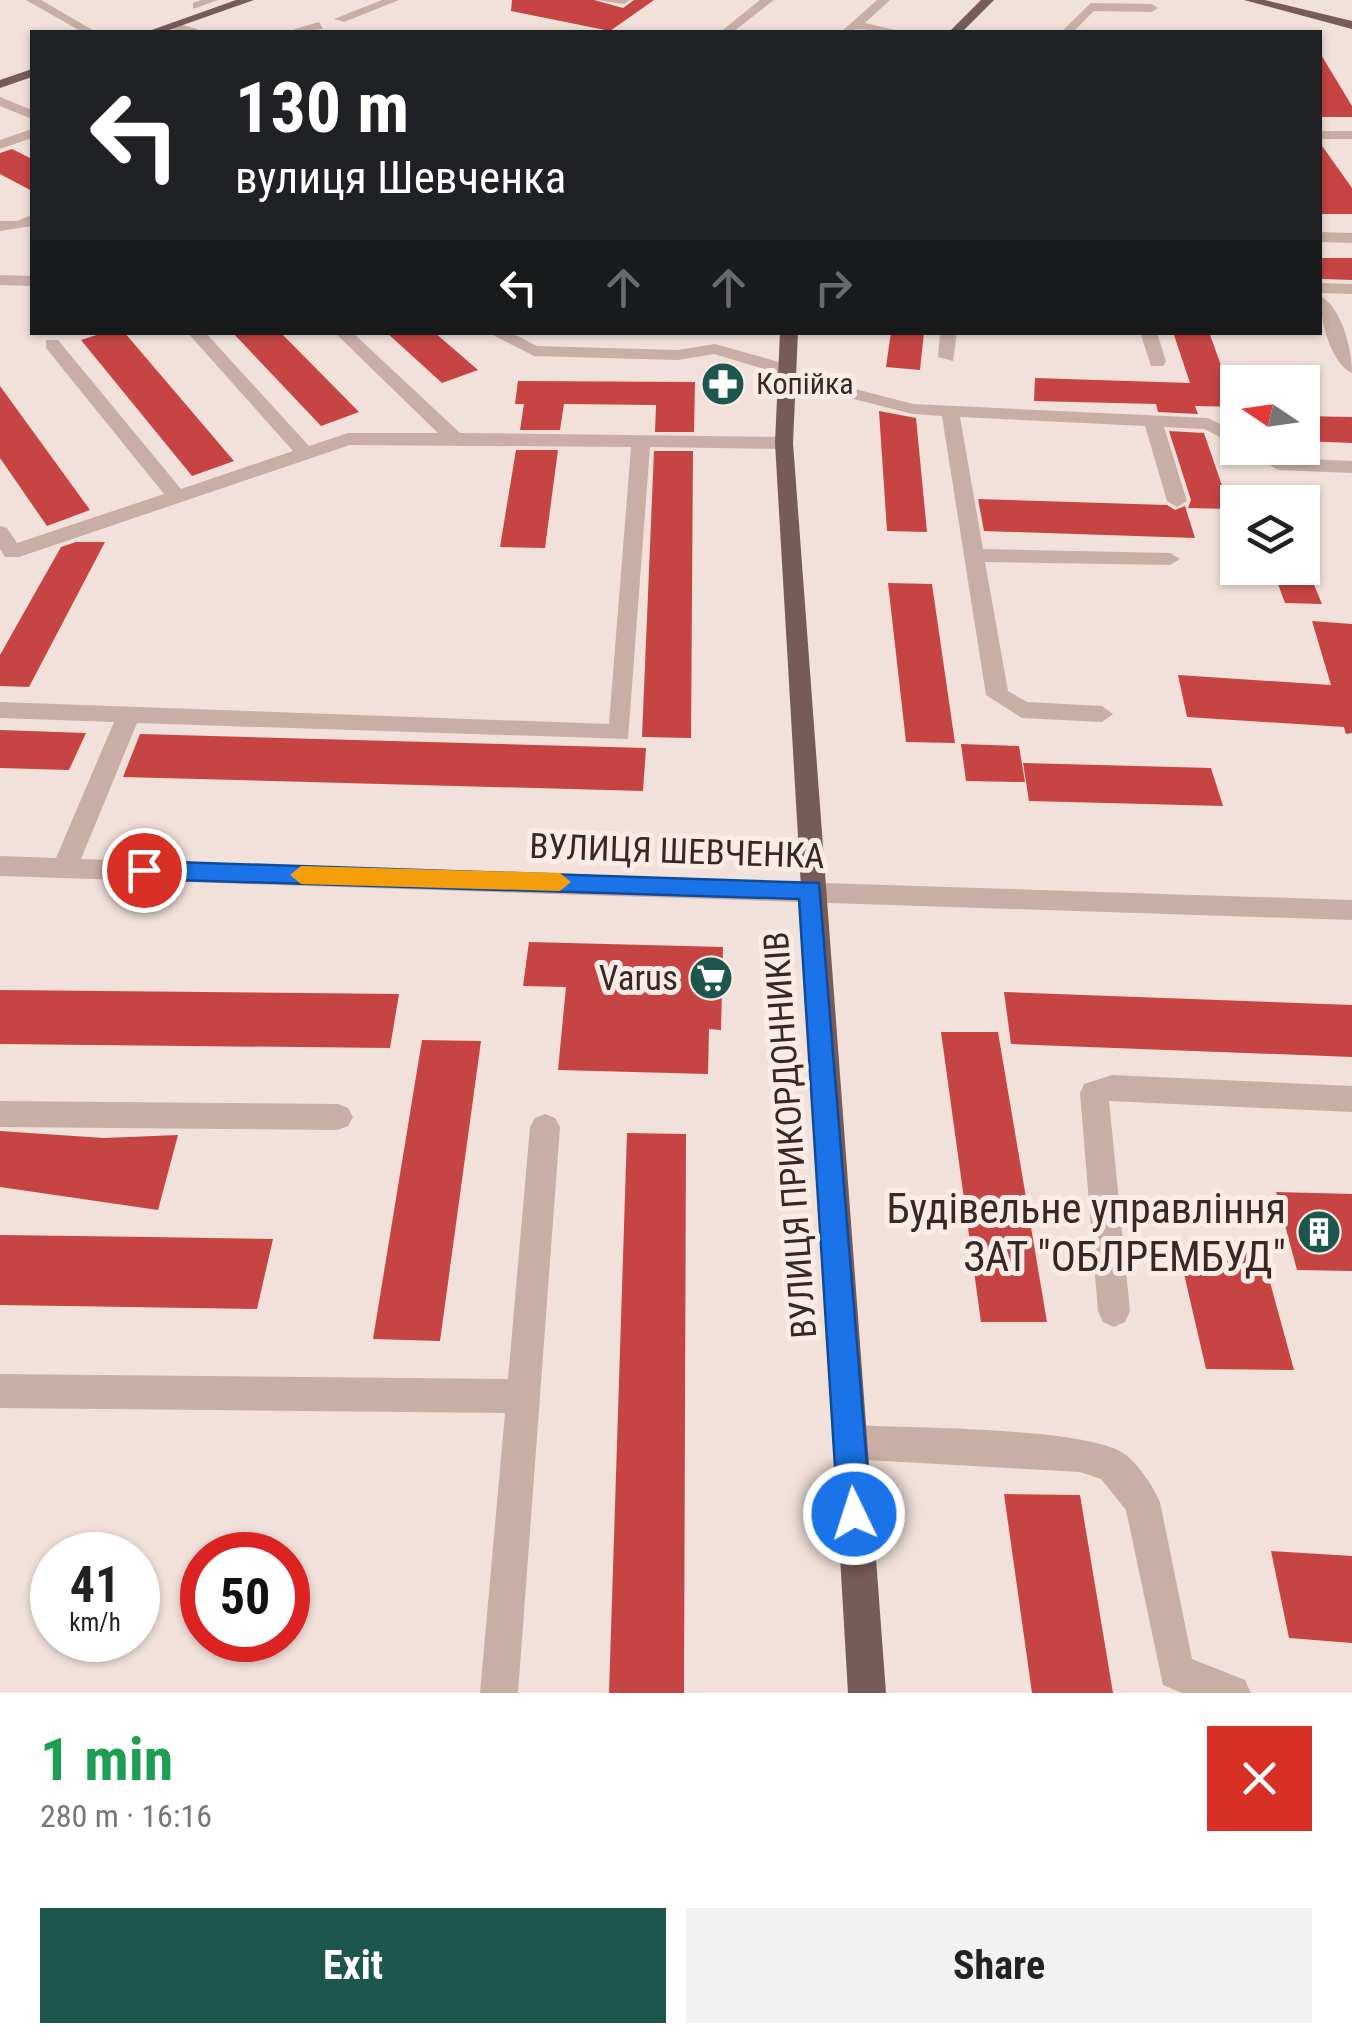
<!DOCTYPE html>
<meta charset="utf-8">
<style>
:root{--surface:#fff;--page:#f2f2f2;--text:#222;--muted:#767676;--accent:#1d564d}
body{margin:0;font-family:"Roboto Condensed",sans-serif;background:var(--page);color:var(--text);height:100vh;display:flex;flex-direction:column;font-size:38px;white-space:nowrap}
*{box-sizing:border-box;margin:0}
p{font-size:32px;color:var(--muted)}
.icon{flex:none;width:55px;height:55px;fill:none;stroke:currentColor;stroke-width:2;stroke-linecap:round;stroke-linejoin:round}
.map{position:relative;height:1693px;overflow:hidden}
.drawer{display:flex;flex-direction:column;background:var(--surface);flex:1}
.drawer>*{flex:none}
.top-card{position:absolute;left:30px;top:30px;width:1292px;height:305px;border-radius:0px;box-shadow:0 2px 8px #0004;background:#202124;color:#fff;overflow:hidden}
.needle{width:65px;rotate:283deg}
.controls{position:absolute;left:1220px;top:365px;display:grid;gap:20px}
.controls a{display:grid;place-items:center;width:100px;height:100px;border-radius:0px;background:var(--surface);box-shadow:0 2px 8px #0004;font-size:50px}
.speed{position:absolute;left:30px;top:1532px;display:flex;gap:20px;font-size:50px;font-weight:700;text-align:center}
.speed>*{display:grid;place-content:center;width:130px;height:130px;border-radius:50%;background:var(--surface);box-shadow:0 2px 8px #0004;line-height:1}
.speed small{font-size:25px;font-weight:400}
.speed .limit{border:15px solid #d22;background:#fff;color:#111}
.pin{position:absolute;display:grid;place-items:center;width:85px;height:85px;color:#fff;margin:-42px;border:5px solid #fff;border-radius:50%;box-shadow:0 2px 10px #0007}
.me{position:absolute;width:110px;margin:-55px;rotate:356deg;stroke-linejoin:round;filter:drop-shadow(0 0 8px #0008)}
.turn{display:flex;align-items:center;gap:35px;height:210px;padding:0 40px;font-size:45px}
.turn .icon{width:130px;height:130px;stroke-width:2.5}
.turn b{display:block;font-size:70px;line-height:85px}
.lanes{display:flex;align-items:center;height:95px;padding:0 40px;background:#0003;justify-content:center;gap:50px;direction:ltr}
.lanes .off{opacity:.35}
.round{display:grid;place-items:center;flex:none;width:105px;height:105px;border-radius:0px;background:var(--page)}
.summary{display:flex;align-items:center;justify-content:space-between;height:170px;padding:0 40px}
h1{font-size:60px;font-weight:700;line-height:75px;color:#1e9e55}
.cta{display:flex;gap:20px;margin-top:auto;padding:20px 40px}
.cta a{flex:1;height:115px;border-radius:0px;background:var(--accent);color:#fff;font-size:40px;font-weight:700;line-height:115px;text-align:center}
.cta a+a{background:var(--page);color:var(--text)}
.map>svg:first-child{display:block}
.building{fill:#c64543}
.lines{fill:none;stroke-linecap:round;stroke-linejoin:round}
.minor{fill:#c9aea6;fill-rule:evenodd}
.major{fill:#775b58;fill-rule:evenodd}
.route{fill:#1a73e8;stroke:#114b97;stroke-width:2.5}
.slow{fill:#f59e0b}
.labels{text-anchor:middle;stroke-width:10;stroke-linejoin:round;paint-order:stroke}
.far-poi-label{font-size:30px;fill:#352827;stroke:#f9ece6;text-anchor:start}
.street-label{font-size:35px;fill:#352827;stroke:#f9ece6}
.poi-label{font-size:35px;fill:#352827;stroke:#f9ece6;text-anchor:end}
.near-poi-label{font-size:42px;fill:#352827;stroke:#f9ece6;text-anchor:end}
</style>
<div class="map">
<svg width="1352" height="1693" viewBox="0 0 1352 1693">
<rect width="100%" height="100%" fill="#f1e1da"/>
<g class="building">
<polygon points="512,0 594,0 623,8 634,0 654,0 610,31 511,11"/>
<polygon points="1320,53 1352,106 1352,117 1320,117"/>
<polygon points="1320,143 1352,188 1352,214 1320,214"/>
<polygon points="12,149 32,159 32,191 0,174 0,153"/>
<polygon points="1320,258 1352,258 1352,280 1322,279"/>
<polygon points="106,332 124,332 234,461 192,476 81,340"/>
<polygon points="232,332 280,332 359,412 321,426"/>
<polygon points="386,332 434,332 478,370 442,383"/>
<polygon points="891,332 924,332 920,370 886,367"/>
<polygon points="1173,332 1209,332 1236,407 1195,406 1198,414 1158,412 1156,404 1034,401 1035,378 1190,383"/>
<polygon points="518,381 695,382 694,432 655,432 656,405 564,404 560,430 520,430 524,404 515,404"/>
<polygon points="0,386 90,510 47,526 0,458"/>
<polygon points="879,411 916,418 927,532 887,531"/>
<polygon points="1302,416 1352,417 1352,443 1302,441"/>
<polygon points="1169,431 1204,433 1230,509 1188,508 1191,500"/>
<polygon points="516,450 558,450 545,548 500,547"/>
<polygon points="654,451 693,451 691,738 642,737"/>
<polygon points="978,499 1167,505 1175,510 1185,506 1195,538 984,531"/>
<polygon points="76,542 105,542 29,687 0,686 0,655 61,547"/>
<polygon points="1272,568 1307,568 1322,604 1285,603"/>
<polygon points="888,583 932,584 955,743 906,742"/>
<polygon points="1312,621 1352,624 1352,733 1346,734 1344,727 1187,717 1178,675 1331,685"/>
<polygon points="0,730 86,733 69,770 0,768"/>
<polygon points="140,734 646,748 643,791 123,777"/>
<polygon points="961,744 1019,746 1025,782 966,781"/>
<polygon points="1023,763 1211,768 1223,806 1029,801"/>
<polygon points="529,942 723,947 721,1030 709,1029 708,1074 558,1070 566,987 523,986"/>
<polygon points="0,990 399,994 390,1048 0,1044"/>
<polygon points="1004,992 1352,1005 1352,1057 1011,1044"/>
<polygon points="941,1032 998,1032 1047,1322 981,1322"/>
<polygon points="422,1040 481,1041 440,1341 373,1339"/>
<polygon points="0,1131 104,1138 178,1135 158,1210 0,1187"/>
<polygon points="627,1133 686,1134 684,1693 609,1693"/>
<polygon points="1276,1192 1352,1194 1352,1271 1297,1270"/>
<polygon points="0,1235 150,1237 273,1239 257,1309 0,1305"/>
<polygon points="1179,1252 1262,1253 1294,1370 1206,1369"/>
<polygon points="1004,1494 1080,1495 1113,1693 1032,1693"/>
<polygon points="1271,1551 1352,1556 1352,1643 1289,1638"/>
</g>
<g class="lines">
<g class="minor">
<polygon points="26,0 41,0 96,32 82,32"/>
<polygon points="201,0 218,0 193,9 193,3"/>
<polygon points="382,0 399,0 344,22 334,19"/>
<polygon points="598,0 630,0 624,4"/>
<polygon points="760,0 774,0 733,32 720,32"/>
<polygon points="877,0 890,0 865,23 904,32 858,29 841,32"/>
<polygon points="1091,3 1152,4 1158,8 1152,12 1094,11 1073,32 1061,32"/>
<polygon points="172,22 197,29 199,32 168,29"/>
<polygon points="319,22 323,29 293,32 295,29"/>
<polygon points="0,97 32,110 32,119 0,106"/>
<polygon points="32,129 32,138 0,149 0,140"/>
<rect x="1320" y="131" width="32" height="8"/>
<polygon points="32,215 32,226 0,231 0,221 17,221"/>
<polygon points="1320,232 1352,233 1352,243 1320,242"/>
<polygon points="0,275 32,276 32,286 0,285"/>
<polygon points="1320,283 1352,284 1352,294 1320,293"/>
<path d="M 1320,296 C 1342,307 1352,350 1352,373 C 1330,363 1320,319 1320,296 Z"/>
<polygon points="187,332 205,332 309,446 348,433 438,433 334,332 352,332 460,433 784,437 793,443 784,449 650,447 628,739 137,723 81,859 1352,900 1352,920 0,876 0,856 56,858 114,722 0,718 0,702 609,724 631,447 350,445 19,557 5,557 0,549 0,526 7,528 17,543 164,494 46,348 46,340 58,340 181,489 293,451"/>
<polygon points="487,332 510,332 537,346 678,350 715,344 793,366 794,373 913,404 1208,418 1238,433 1238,446 1204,429 1164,427 1187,501 1177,507 1167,501 1145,426 960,417 983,549 1170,553 1180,559 1170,565 985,562 1008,691 1027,702 1102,706 1113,714 1102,722 1022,718 986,695 942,416 913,414 782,381 781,374 714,354 678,360 534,356"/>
<polygon points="940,332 957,332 953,361 938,357"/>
<polygon points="1140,332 1157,332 1166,362 1163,366 1151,366"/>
<polygon points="1240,448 1262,448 1282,458 1352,461 1352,473 1278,470"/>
<polygon points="1112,1075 1352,1086 1352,1112 1109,1101 1130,1311 1125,1322 1114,1327 1103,1322 1098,1311 1080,1093 1084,1084"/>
<polygon points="0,1101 338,1104 348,1108 353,1117 348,1126 338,1130 0,1127"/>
<polygon points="545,1114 555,1118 560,1127 518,1693 480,1693 505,1413 0,1408 0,1374 508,1379 530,1127 535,1118"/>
<path d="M 849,1425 C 905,1428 1084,1427 1123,1453 C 1138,1463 1153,1486 1160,1502 L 1192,1659 L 1245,1680 L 1251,1693 L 1182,1693 L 1163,1685 L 1126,1510 L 1101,1479 L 1080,1472 L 849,1459 L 837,1454 L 832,1442 L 837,1430 Z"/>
</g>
<g class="major">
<polygon points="236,0 254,0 163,32 146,32"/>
<polygon points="981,0 994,0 962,32 949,32"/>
<polygon points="1244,0 1265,0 1352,21 1352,29"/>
<polygon points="32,69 32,77 0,88 0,80"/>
<polygon points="780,332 798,332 793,443 886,1693 848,1693 775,443"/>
</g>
</g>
<polygon class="route" points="144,861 819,883 871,1514 866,1525 854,1530 843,1525 838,1514 799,899 144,879 132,870"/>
<polygon class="slow" points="301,866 560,873 571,882 560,891 301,884 290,875"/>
<defs>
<symbol id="pharmacy-disc" viewBox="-11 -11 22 22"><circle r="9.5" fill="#1d564d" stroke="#f9ece6"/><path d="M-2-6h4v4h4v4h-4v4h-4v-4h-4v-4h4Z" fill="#fff"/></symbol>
<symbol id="supermarket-disc" viewBox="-11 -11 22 22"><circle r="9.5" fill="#1d564d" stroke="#f9ece6"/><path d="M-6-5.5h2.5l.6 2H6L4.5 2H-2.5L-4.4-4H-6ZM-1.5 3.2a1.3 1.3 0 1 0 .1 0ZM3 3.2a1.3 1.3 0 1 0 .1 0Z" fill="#fff"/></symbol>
<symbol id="building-disc" viewBox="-11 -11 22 22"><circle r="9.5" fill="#1d564d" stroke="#f9ece6"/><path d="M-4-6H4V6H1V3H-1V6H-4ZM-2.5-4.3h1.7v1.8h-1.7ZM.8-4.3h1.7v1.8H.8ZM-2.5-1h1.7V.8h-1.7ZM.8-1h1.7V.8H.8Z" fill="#fff"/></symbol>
</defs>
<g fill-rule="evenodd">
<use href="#pharmacy-disc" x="698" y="359" width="50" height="50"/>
<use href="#supermarket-disc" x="686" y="953" width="50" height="50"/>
<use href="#building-disc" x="1294" y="1207" width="50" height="50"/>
</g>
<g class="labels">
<g class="far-poi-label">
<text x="756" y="394">Копійка</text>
</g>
<g class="street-label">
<text transform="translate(677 851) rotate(2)" y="12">ВУЛИЦЯ ШЕВЧЕНКА</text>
<text transform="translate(790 1135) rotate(-94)" y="12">ВУЛИЦЯ ПРИКОРДОННИКІВ</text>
</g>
<g class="poi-label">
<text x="678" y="990">Varus</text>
</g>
<g class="near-poi-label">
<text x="1286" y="1223">Будівельне управління<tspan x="1286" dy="48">ЗАТ "ОБЛРЕМБУД"</tspan></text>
</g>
</g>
</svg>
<div class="controls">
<a><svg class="needle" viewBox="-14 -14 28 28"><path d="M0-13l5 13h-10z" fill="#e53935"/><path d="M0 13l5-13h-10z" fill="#767676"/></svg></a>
<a><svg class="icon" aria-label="layers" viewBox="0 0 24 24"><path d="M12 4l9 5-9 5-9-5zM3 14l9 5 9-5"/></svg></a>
</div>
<div class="speed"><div>41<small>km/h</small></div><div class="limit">50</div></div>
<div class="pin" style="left:144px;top:870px;background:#d93025"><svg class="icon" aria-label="arrive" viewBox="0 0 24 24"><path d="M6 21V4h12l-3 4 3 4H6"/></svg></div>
<svg class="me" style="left:854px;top:1514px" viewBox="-20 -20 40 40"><circle r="17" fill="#1a73e8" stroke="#fff" stroke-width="3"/><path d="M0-11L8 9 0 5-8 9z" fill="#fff"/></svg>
<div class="top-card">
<div class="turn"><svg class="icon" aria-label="left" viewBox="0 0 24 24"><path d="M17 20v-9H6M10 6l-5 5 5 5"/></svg><div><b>130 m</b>вулиця Шевченка</div></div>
<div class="lanes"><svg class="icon" aria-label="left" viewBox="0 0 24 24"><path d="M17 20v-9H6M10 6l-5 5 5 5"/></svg><svg class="icon off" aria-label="ahead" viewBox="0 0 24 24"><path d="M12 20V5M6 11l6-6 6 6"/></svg><svg class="icon off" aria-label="ahead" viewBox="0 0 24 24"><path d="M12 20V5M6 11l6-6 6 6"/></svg><svg class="icon off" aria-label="right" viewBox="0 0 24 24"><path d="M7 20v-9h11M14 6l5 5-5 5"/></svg></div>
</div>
</div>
<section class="drawer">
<div class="summary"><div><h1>1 min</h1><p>280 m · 16:16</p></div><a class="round" style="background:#d93025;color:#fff"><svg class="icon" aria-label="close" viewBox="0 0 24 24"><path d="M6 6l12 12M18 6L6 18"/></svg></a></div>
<div class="cta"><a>Exit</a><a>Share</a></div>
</section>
